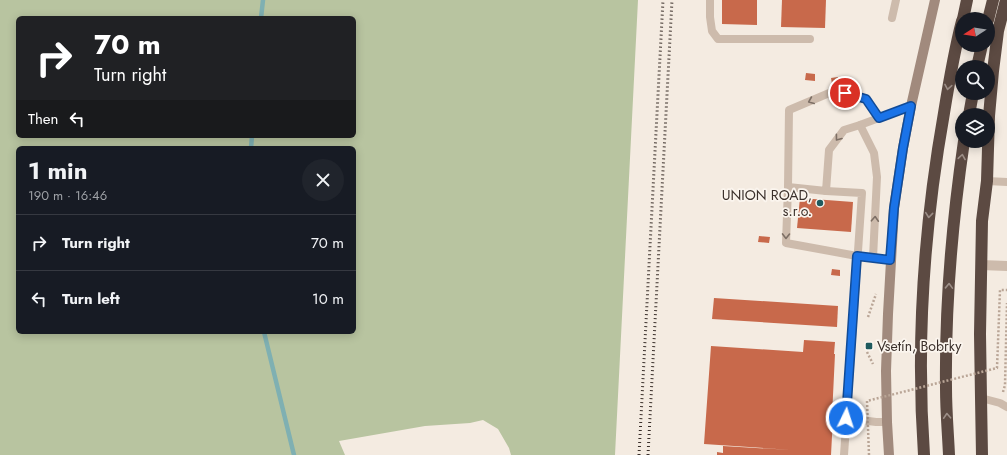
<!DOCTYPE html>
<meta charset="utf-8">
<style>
:root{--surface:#171b24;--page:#20242c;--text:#f1f3f6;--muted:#9ea1a6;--line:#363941}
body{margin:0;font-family:Jost,sans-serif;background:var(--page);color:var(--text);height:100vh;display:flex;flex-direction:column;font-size:15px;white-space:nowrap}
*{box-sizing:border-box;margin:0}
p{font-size:13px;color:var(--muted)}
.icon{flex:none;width:22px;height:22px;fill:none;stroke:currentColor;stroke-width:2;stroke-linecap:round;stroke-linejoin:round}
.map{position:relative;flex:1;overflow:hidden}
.side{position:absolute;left:16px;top:146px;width:340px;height:188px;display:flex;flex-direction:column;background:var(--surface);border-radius:6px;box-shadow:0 2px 10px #0003}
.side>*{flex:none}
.guide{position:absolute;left:16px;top:16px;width:340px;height:122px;border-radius:6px;box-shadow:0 2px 10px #0003;background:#202124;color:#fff;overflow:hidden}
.needle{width:26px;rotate:258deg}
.buttons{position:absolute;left:955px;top:12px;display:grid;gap:8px}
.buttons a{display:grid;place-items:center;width:40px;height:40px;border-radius:50%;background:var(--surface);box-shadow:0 2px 10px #0003;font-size:20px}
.pin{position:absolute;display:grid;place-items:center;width:34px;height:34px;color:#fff;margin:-17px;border:2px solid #fff;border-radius:50%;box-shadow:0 1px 4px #0007}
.me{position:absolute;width:44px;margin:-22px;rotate:4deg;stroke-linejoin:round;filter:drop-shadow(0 0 3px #0008)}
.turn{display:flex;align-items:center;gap:14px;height:84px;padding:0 12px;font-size:18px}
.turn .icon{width:52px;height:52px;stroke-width:2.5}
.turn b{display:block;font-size:28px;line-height:34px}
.then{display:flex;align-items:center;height:38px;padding:0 12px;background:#0003;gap:8px;font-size:15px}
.round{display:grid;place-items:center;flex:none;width:42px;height:42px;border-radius:21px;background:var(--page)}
.overview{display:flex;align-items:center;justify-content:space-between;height:68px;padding:0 12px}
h1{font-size:24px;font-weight:700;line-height:30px}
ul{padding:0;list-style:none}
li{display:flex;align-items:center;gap:12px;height:56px;padding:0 12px;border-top:1px solid var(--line)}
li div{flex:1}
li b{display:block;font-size:15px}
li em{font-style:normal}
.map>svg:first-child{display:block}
.green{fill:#b8c4a0;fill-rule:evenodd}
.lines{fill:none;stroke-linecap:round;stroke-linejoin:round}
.stream{stroke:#7fb0b2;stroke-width:4.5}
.building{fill:#c8694b}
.path{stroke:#b9a596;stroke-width:2.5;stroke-dasharray:2 2;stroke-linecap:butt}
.lane{stroke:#cdbbac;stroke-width:8}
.street{stroke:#cdbbac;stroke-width:10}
.secondary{stroke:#a18a7d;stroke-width:10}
.highway{stroke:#5c4a42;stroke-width:12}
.rail{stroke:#3b302b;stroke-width:3;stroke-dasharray:1 3;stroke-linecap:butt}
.path-bridge{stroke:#b9a596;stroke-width:2.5;stroke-dasharray:2 2;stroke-linecap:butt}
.oneway{stroke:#9c8e87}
.oneway2{stroke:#7d6f65}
.route-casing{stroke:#114b97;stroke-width:10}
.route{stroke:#1a73e8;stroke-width:7}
.poi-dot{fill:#1f5a5e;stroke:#fbf5ee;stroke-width:1.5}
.labels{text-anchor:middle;stroke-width:3.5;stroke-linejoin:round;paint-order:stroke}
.poi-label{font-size:14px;fill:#3b302b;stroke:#fbf5ee;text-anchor:end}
</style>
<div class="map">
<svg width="1007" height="455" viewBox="0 0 1007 455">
<rect width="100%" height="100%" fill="#f4ebe1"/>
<path class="green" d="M 0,0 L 638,0 L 615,455 L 511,455 L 509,448 L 498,429 L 483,420 L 470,423 L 425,426 L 339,441 L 345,455 L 0,455 ZM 18,18 L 354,18 L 354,136 L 18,136 ZM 18,148 L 354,148 L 354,332 L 18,332 Z"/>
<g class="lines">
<g class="stream">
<polyline points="261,18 263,0"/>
<polyline points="251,148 252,136"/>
<polyline points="264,332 294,455"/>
</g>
</g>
<g class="building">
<polygon points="722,0 757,0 757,25 722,24"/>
<polygon points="782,0 826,0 825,28 781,27"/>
<polygon points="806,73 815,74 815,81 805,80"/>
<polygon points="838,77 838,83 832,84 831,78"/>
<polygon points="800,198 853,202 851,232 797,228"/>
<polygon points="759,236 770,237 769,243 758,242"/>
<polygon points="832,269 840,270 840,276 831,275"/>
<polygon points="714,298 838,306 837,327 712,319"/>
<polygon points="804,340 835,342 834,354 835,354 832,416 833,417 831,455 717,455 717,452 723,453 723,446 792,450 704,444 711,346 803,352"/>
</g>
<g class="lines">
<g class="path">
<polyline points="868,317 876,294"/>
<polyline points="867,352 873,364"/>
<polyline points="1003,392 1005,385 1007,303"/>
</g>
<g class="lane">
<polyline points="710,0 710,17 712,31 718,39 810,39"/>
<polyline points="892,18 896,0"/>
<polyline points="860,125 874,153 877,177 873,258"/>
<polyline points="987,181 1007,182"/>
<polyline points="788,187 789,110 834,91 866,99 879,118"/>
<polyline points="826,191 862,193 844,455"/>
<polyline points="890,260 857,256 786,243 788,187 826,191 829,150 844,130 860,125 911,106"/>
<polyline points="981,398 1000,403 1007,407"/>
<polyline points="846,418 876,422 887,422"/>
</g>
<polyline class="street" points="981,265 1007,266"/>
<polyline class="secondary" points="889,455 887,422 886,371 888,314 894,208 903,148 911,106 935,0"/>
<g class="highway">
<polyline points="963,19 967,0"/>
<polyline points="988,20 993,0"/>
<polyline points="977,67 982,45"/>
<polyline points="969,115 973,93"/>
<path d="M 924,455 C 916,341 924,226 944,113 C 949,82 954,52 962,21"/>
<path d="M 949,455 C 948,433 946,411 946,388 C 945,305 952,223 964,141"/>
<polyline points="982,455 981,398 980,334 982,221 987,181 989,116 993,71 998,31 1006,0"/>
</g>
<g class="rail">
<polyline points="639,455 663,0"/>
<polyline points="648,455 672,0"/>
</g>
<polyline class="path-bridge" points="869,455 867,401 997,368 1000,290 1007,290"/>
</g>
<defs><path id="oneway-chevron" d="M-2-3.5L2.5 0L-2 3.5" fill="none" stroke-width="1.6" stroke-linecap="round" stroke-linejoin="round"/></defs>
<g class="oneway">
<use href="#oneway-chevron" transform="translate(948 87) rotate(100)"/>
<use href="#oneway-chevron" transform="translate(962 157) rotate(-81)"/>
<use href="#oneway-chevron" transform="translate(929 215) rotate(96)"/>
<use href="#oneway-chevron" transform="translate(949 286) rotate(-88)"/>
<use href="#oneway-chevron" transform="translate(947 416) rotate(-93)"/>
</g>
<g class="oneway2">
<use href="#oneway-chevron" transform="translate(811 101) rotate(157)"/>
<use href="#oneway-chevron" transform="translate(838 138) rotate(127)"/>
<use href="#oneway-chevron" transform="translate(875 219) rotate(-87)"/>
<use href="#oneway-chevron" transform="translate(786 236) rotate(91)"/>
</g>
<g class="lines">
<defs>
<polyline id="route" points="845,93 866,99 879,118 911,106 903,148 894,208 890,260 857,256 846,418"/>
</defs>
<use href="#route" class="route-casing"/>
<use href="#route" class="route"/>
</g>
<g class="poi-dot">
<circle cx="820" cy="203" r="4"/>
<rect x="865" y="342" width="8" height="8" rx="2"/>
</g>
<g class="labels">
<g class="poi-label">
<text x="812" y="200">UNION ROAD,<tspan x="812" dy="16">s.r.o.</tspan></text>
<text x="877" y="351" text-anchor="start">Vsetín, Bobrky</text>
</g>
</g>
</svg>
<div class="buttons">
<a><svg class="needle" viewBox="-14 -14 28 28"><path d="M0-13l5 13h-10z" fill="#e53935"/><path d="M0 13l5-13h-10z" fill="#9ea1a6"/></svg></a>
<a><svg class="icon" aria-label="search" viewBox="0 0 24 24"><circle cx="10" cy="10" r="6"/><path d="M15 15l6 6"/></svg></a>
<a><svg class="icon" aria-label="layers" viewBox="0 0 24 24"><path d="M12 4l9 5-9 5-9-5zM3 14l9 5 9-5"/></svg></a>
</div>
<div class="pin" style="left:845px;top:93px;background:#d93025"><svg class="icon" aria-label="arrive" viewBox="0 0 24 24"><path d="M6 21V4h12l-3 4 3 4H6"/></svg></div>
<svg class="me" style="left:846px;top:418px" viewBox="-20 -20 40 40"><circle r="17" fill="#1a73e8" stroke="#fff" stroke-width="3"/><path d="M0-11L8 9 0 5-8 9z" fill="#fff"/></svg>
<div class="guide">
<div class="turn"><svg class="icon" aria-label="right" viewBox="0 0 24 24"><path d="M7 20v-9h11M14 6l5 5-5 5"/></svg><div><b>70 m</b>Turn right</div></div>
<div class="then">Then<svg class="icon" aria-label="left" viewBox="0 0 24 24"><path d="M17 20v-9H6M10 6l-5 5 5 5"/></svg></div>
</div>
<section class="side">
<div class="overview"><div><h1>1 min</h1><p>190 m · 16:46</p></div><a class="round"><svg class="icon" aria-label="close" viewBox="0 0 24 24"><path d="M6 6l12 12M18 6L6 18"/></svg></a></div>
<ul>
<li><svg class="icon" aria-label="right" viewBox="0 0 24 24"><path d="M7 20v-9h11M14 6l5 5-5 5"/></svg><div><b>Turn right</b></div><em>70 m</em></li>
<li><svg class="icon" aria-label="left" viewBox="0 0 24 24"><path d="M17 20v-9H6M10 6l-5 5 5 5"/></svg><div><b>Turn left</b></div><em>10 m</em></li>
</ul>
</section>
</div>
